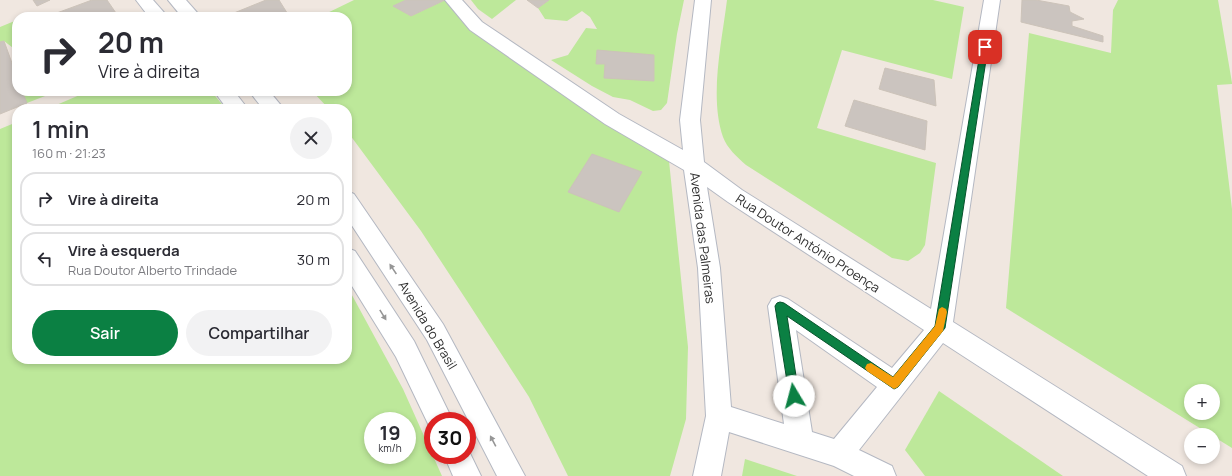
<!DOCTYPE html>
<html lang="pt">
<meta charset="utf-8">
<style>
:root{--surface:#fff;--page:#f2f2f3;--text:#2b2b33;--muted:#7c7c81;--line:#e1e1e2;--accent:#0b8043}
body{margin:0;font-family:Manrope,sans-serif;background:var(--page);color:var(--text);height:100vh;display:flex;flex-direction:column;font-size:15px;white-space:nowrap}
*{box-sizing:border-box;margin:0}
p{font-size:13px;color:var(--muted)}
.icon{flex:none;width:22px;height:22px;fill:none;stroke:currentColor;stroke-width:2;stroke-linecap:round;stroke-linejoin:round}
.map{position:relative;flex:1;overflow:hidden}
.details{position:absolute;left:12px;top:104px;width:340px;height:260px;display:flex;flex-direction:column;background:var(--surface);border-radius:16px;box-shadow:0 2px 6px #0003}
.details>*{flex:none}
.guide{position:absolute;left:12px;top:12px;width:340px;height:84px;border-radius:16px;box-shadow:0 2px 6px #0003;background:#fff;color:var(--text);overflow:hidden}
.buttons{position:absolute;left:1184px;top:384px;display:grid;gap:8px}
.buttons a{display:grid;place-items:center;width:36px;height:36px;border-radius:50%;background:var(--surface);box-shadow:0 2px 6px #0003;font-size:20px}
.speed{position:absolute;left:364px;top:412px;display:flex;gap:8px;font-size:20px;font-weight:700;text-align:center}
.speed>*{display:grid;place-content:center;width:52px;height:52px;border-radius:50%;background:var(--surface);box-shadow:0 2px 6px #0003;line-height:1}
.speed small{font-size:10px;font-weight:400}
.speed .limit{border:6px solid #d22;background:#fff;color:#111}
.pin{position:absolute;display:grid;place-items:center;width:34px;height:34px;color:#fff;margin:-17px;border-radius:8px;box-shadow:0 2px 6px #0006}
.me{position:absolute;width:44px;margin:-22px;rotate:352deg;stroke-linejoin:round;filter:drop-shadow(0 0 3px #0008)}
.turn{display:flex;align-items:center;gap:14px;height:84px;padding:0 20px;font-size:18px}
.turn .icon{width:52px;height:52px;stroke-width:2.5}
.turn b{display:block;font-size:28px;line-height:34px}
.round{display:grid;place-items:center;flex:none;width:42px;height:42px;border-radius:21px;background:var(--page)}
.headline{display:flex;align-items:center;justify-content:space-between;height:68px;padding:0 20px}
h1{font-size:24px;font-weight:600;line-height:30px}
.button{display:flex;gap:8px;margin-top:auto;padding:8px 20px}
.button a{flex:1;height:46px;border-radius:24px;background:var(--accent);color:#fff;font-size:16px;font-weight:600;line-height:46px;text-align:center}
.button a+a{background:var(--page);color:var(--text)}
ul{padding:0;list-style:none}
li{display:flex;align-items:center;gap:12px;height:54px;margin:0 8px 6px;padding:0 12px;border:2px solid var(--line);border-radius:16px}
li div{flex:1}
li b{display:block;font-size:15px}
li em{font-style:normal}
.map>svg:first-child{display:block}
.green{fill:#bde89a;fill-rule:evenodd}
.building{fill:#cbc4bf;stroke:#ccc3b9}
.lines{fill:none;stroke-linecap:round;stroke-linejoin:round}
.street-casing{stroke:#b4b8c2;stroke-width:2}
.secondary-casing{stroke:#b4b8c2;stroke-width:2}
.street{fill:#fff;fill-rule:evenodd}
.secondary{fill:#fff;fill-rule:evenodd}
.oneway{fill:#969696}
.route{fill:#0b8043;stroke:#07532c}
.slow{fill:#f59e0b}
.labels{text-anchor:middle;stroke-width:3.5;stroke-linejoin:round;paint-order:stroke}
.street-label{font-size:13px;fill:#2e2e2e;stroke:#fff}
</style>
<div class="map">
<svg width="1232" height="476" viewBox="0 0 1232 476">
<rect width="100%" height="100%" fill="#f0e7e0"/>
<g class="green">
<polygon points="354,0 406,0 393,6 411,16 445,0 668,151 688,347 686,419 670,476 568,476 529,397 469,304 421,231 347,131 347,109 329,109 312,91 347,91 347,17 319,17"/>
<polygon points="471,0 516,0 492,19 478,9"/>
<polygon points="549,0 684,0 677,34 667,103 661,110 653,111 630,100 613,97 592,86 551,60 568,55 586,28 597,29 590,17 582,11 567,21 545,19 538,8"/>
<path d="M 727,0 L 933,0 L 964,7 L 952,79 L 842,50 L 817,128 L 936,163 L 925,245 L 920,253 L 908,261 L 892,258 L 746,165 C 737,157 727,148 723,137 C 709,97 722,41 727,0 Z"/>
<path d="M 1118,0 L 1218,0 L 1232,83 L 1232,84 L 1217,85 L 1232,209 L 1232,448 L 1006,308 L 1029,33 L 1111,53 L 1113,10 ZM 1191,391 L 1213,391 L 1213,413 L 1191,413 Z"/>
<polygon points="17,20 17,51 4,41 0,42 0,27"/>
<polygon points="21,91 58,91 27,103"/>
<polygon points="89,91 211,91 226,109 47,109"/>
<path d="M 17,122 L 17,359 L 347,359 L 347,286 L 403,389 L 442,476 L 0,476 L 0,129 ZM 373,421 L 407,421 L 407,455 L 373,455 Z"/>
<polygon points="939,391 1063,476 925,476 905,450"/>
<polygon points="745,459 797,476 742,476"/>
</g>
<g class="building">
<polygon points="33,0 50,0 37,6"/>
<polygon points="92,0 107,0 118,16 46,17"/>
<polygon points="266,0 279,0 289,16 239,17 234,13"/>
<polygon points="406,0 445,0 411,16 393,6"/>
<polygon points="527,0 549,0 538,8"/>
<polygon points="1022,0 1036,0 1069,6 1070,12 1084,19 1072,21 1072,26 1103,36 1103,42 1021,22"/>
<polygon points="4,41 17,77 17,91 22,91 27,103 0,114 0,42"/>
<polygon points="597,50 654,55 654,81 604,78 605,64 596,64"/>
<polygon points="885,68 934,80 936,106 879,89"/>
<polygon points="854,100 927,121 925,150 845,126"/>
<polygon points="592,154 642,172 619,212 568,192"/>
</g>
<g class="lines">
<defs>
<path id="street" d="M 445,0 L 462,0 L 482,22 L 619,114 L 683,150 L 680,120 L 695,0 L 711,0 L 700,120 L 704,162 L 742,190 L 931,309 L 984,0 L 1000,0 L 953,322 L 1182,466 L 1186,476 L 1148,476 L 943,343 L 859,450 L 892,466 L 896,476 L 854,476 L 834,466 L 729,432 L 721,476 L 693,476 L 706,416 L 698,268 L 684,170 L 605,124 L 470,30 ZM 707,187 L 728,202 L 924,330 L 892,368 L 788,299 L 780,296 L 772,299 L 768,306 L 784,424 L 731,407 L 720,268 ZM 796,330 L 877,387 L 834,439 L 812,432 Z"/>
<g id="secondary">
<polygon points="136,0 153,0 168,17 149,17"/>
<polygon points="168,0 186,0 201,17 182,17"/>
<polygon points="214,91 234,91 248,109 227,109"/>
<polygon points="249,91 269,91 284,109 263,109"/>
<polygon points="347,191 354,194 443,324 525,476 497,476 427,340 347,218"/>
<polygon points="347,248 355,251 414,341 453,421 433,421 433,431 431,430 396,357 347,278"/>
<polygon points="467,447 481,476 453,476 444,455 467,455"/>
</g>
</defs>
<use href="#street" class="street-casing"/>
<use href="#secondary" class="secondary-casing"/>
<use href="#street" class="street"/>
<use href="#secondary" class="secondary"/>
</g>
<defs><path id="oneway-solid" d="M-6-.8H1V-3.2L6.5 0L1 3.2V.8H-6Z"/></defs>
<g class="oneway">
<use href="#oneway-solid" transform="translate(393 269) rotate(-124)"/>
<use href="#oneway-solid" transform="translate(383 315) rotate(58)"/>
<use href="#oneway-solid" transform="translate(493 441) rotate(-118)"/>
</g>
<polygon class="route" points="985,45 988,47 945,328 898,387 894,389 787,316 799,396 797,400 794,401 790,400 775,306 777,303 780,302 784,303 893,377 935,326 981,47"/>
<polygon class="slow" points="942,307 946,309 947,312 943,331 898,387 894,389 867,371 865,368 867,364 871,363 893,377 935,326 939,309"/>
<g class="labels">
<g class="street-label">
<text transform="translate(703 238) rotate(83)" y="5">Avenida das Palmeiras</text>
<text transform="translate(808 243) rotate(33)" y="5">Rua Doutor António Proença</text>
<text transform="translate(428 325) rotate(59)" y="5">Avenida do Brasil</text>
</g>
</g>
</svg>
<div class="buttons">
<a>+</a>
<a>−</a>
</div>
<div class="speed"><div>19<small>km/h</small></div><div class="limit">30</div></div>
<div class="pin" style="left:985px;top:47px;background:#d93025"><svg class="icon" aria-label="arrive" viewBox="0 0 24 24"><path d="M6 21V4h12l-3 4 3 4H6"/></svg></div>
<svg class="me" style="left:794px;top:396px" viewBox="-20 -20 40 40"><circle r="19" fill="#fff"/><path d="M0-13L10 11 0 6-10 11z" fill="#0b8043"/></svg>
<div class="guide">
<div class="turn"><svg class="icon" aria-label="right" viewBox="0 0 24 24"><path d="M7 20v-9h11M14 6l5 5-5 5"/></svg><div><b>20 m</b>Vire à direita</div></div>
</div>
<section class="details">
<div class="headline"><div><h1>1 min</h1><p>160 m · 21:23</p></div><a class="round"><svg class="icon" aria-label="close" viewBox="0 0 24 24"><path d="M6 6l12 12M18 6L6 18"/></svg></a></div>
<ul>
<li><svg class="icon" aria-label="right" viewBox="0 0 24 24"><path d="M7 20v-9h11M14 6l5 5-5 5"/></svg><div><b>Vire à direita</b></div><em>20 m</em></li>
<li><svg class="icon" aria-label="left" viewBox="0 0 24 24"><path d="M17 20v-9H6M10 6l-5 5 5 5"/></svg><div><b>Vire à esquerda</b><p>Rua Doutor Alberto Trindade</p></div><em>30 m</em></li>
</ul>
<div class="button"><a>Sair</a><a>Compartilhar</a></div>
</section>
</div>
